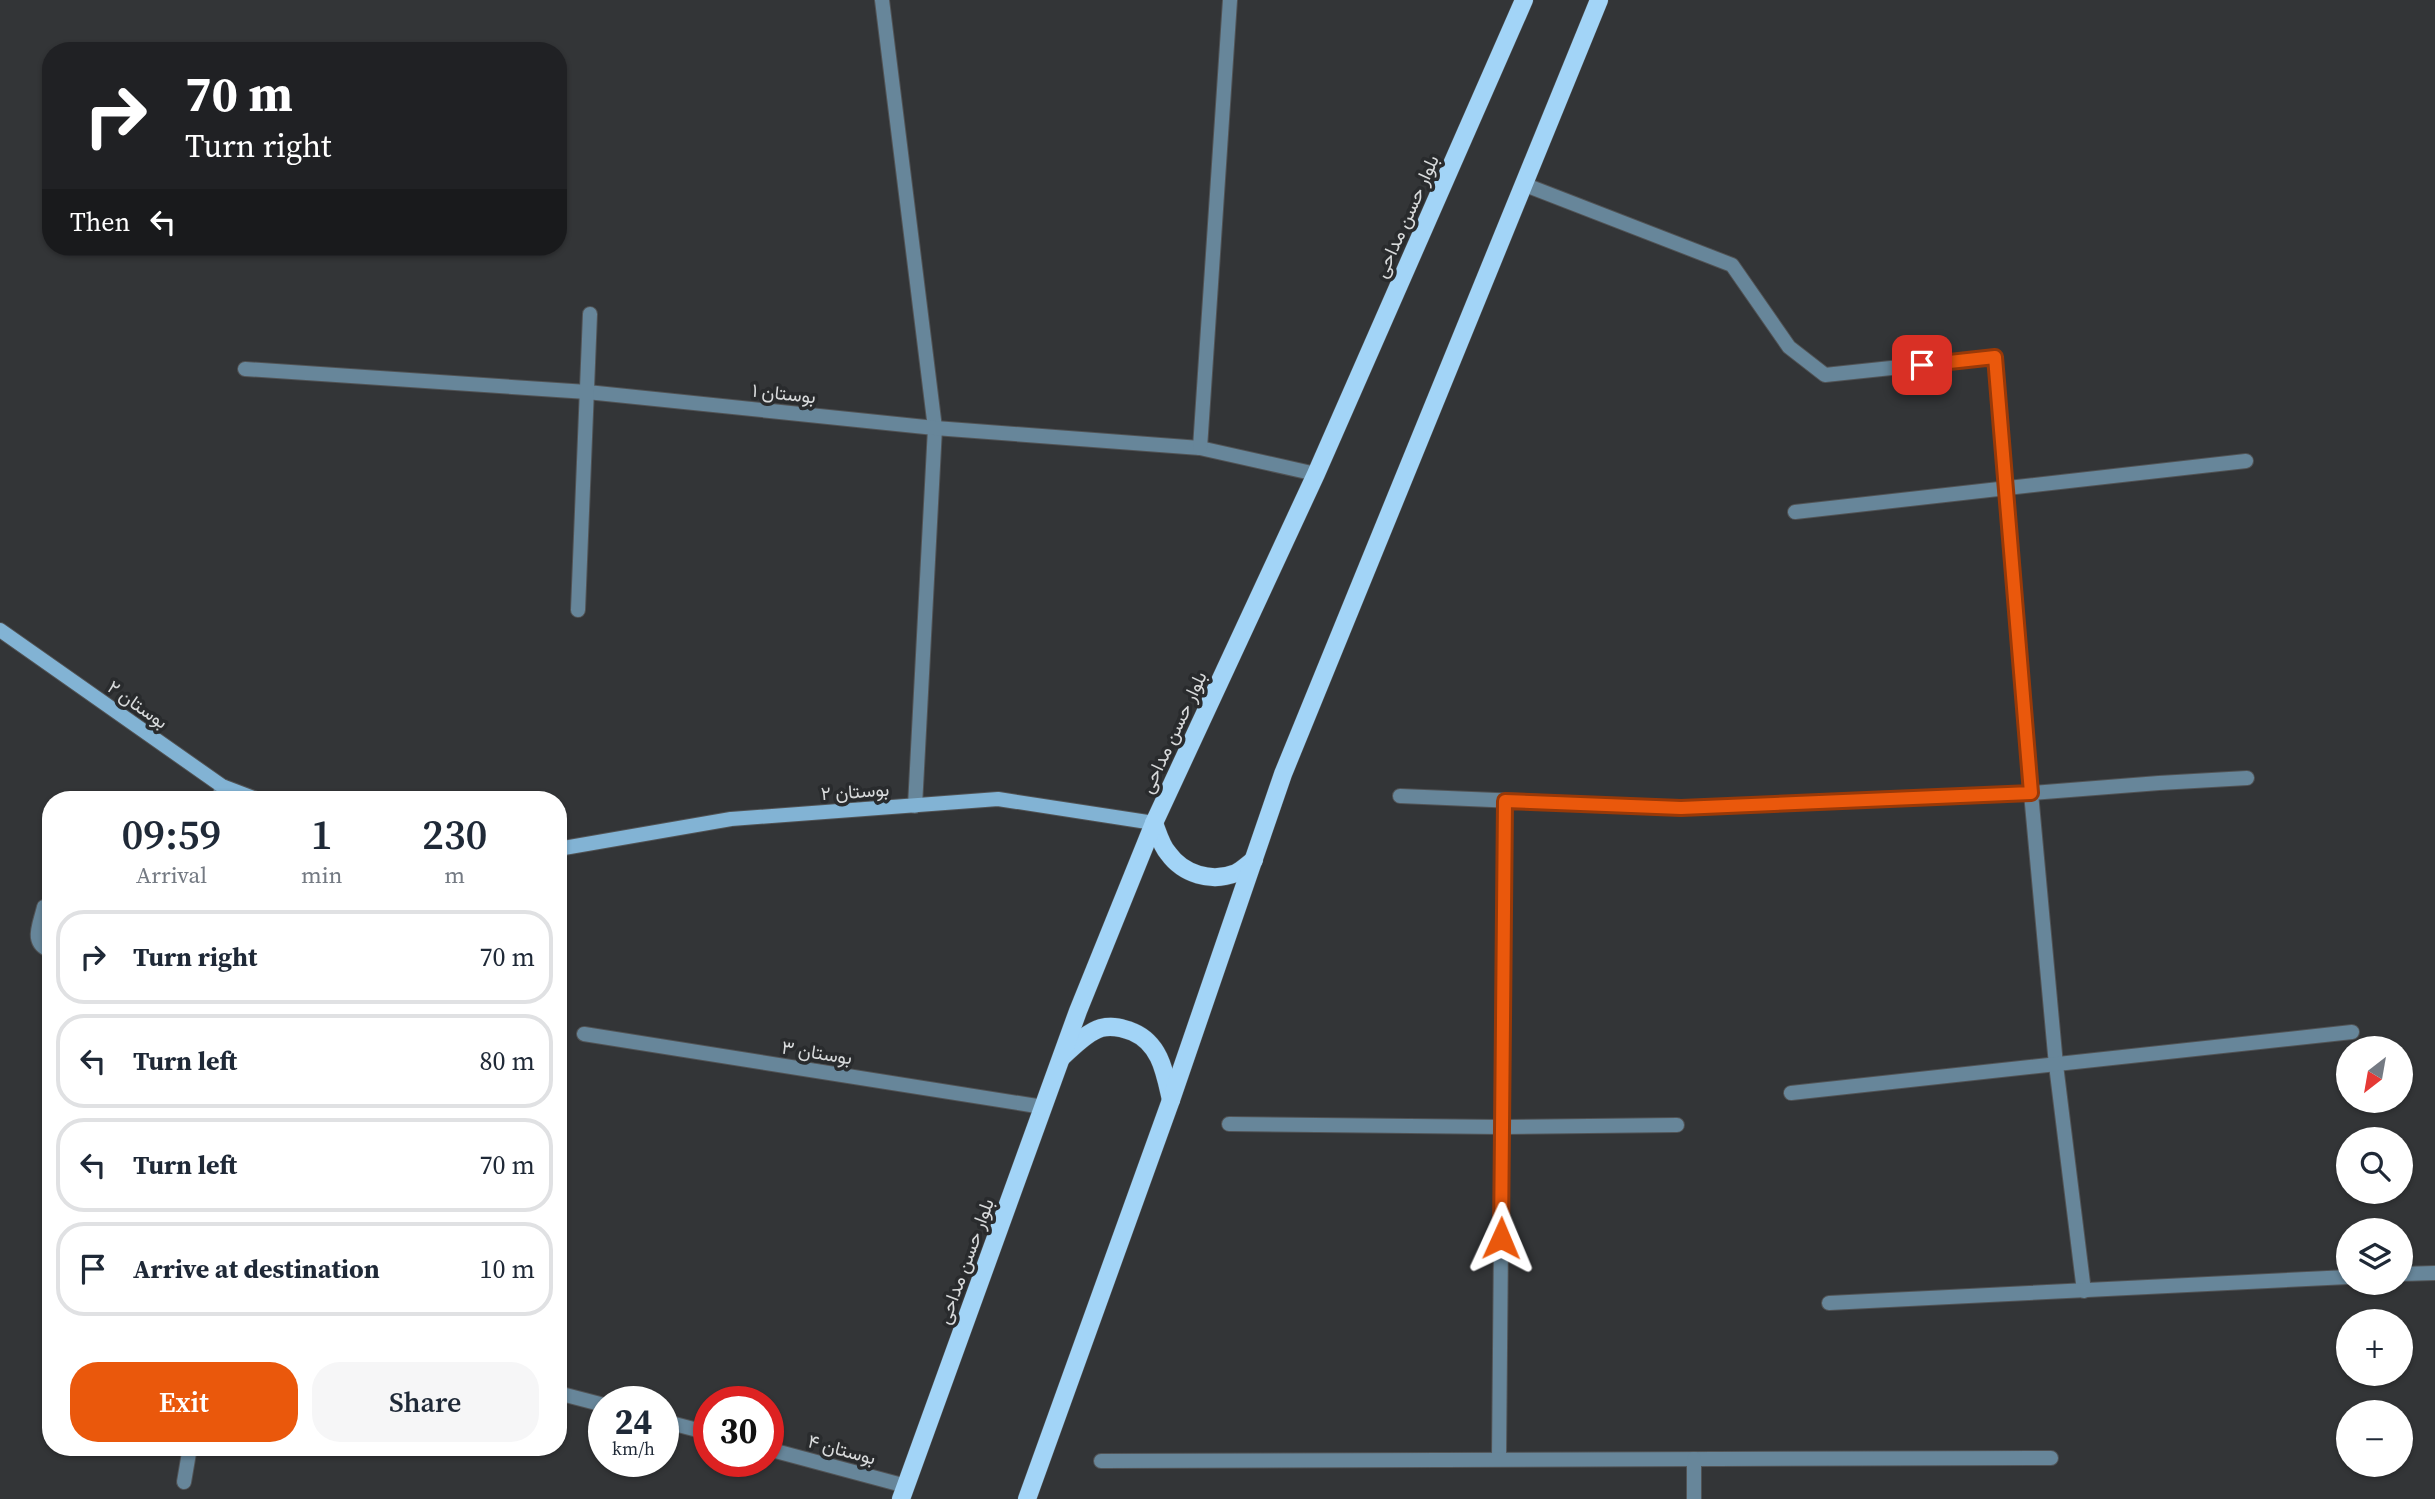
<!DOCTYPE html>
<meta charset="utf-8">
<style>
:root{--surface:#fff;--page:#f6f6f7;--text:#1f2937;--muted:#747a83;--line:#e0e1e3;--accent:#ea580c}
body{margin:0;font-family:"Source Serif 4",Vazirmatn,serif;background:var(--page);color:var(--text);height:100vh;display:flex;flex-direction:column;font-size:26px;white-space:nowrap}
*{box-sizing:border-box;margin:0}
p{font-size:23px;color:var(--muted)}
.icon{flex:none;width:38px;height:38px;fill:none;stroke:currentColor;stroke-width:2;stroke-linecap:round;stroke-linejoin:round}
.map{position:relative;flex:1;overflow:hidden}
.sheet{position:absolute;left:42px;top:791px;width:525px;height:665px;display:flex;flex-direction:column;background:var(--surface);border-radius:28px;box-shadow:0 2px 5px #0004}
.sheet>*{flex:none}
.banner{position:absolute;left:42px;top:42px;width:525px;height:214px;border-radius:28px;box-shadow:0 2px 5px #0004;background:#202124;color:#fff;overflow:hidden}
.needle{width:46px;rotate:211deg}
.fabs{position:absolute;left:2336px;top:1036px;display:grid;gap:14px}
.fabs a{display:grid;place-items:center;width:77px;height:77px;border-radius:50%;background:var(--surface);box-shadow:0 2px 5px #0004;font-size:35px}
.speed{position:absolute;left:588px;top:1386px;display:flex;gap:14px;font-size:35px;font-weight:700;text-align:center}
.speed>*{display:grid;place-content:center;width:91px;height:91px;border-radius:50%;background:var(--surface);box-shadow:0 2px 5px #0004;line-height:1}
.speed small{font-size:18px;font-weight:400}
.speed .limit{border:10px solid #d22;background:#fff;color:#111}
.pin{position:absolute;display:grid;place-items:center;width:60px;height:60px;color:#fff;margin:-30px;border-radius:14px;box-shadow:0 4px 10px #0006}
.me{position:absolute;width:77px;margin:-38px;rotate:1deg;stroke-linejoin:round;filter:drop-shadow(0 0 5px #0008)}
.turn{display:flex;align-items:center;gap:24px;height:147px;padding:0 28px;font-size:32px}
.turn .icon{width:91px;height:91px;stroke-width:2.5}
.turn b{display:block;font-size:49px;line-height:60px}
.then{display:flex;align-items:center;height:66px;padding:0 28px;background:#0003;gap:14px;font-size:26px}
.eta{display:flex;justify-content:space-evenly;align-items:center;height:119px;text-align:center}
.eta b{font-size:42px;font-weight:600;line-height:49px}
.action{display:flex;gap:14px;margin-top:auto;padding:14px 28px}
.action a{flex:1;height:80px;border-radius:28px;background:var(--accent);color:#fff;font-size:28px;font-weight:600;line-height:80px;text-align:center}
.action a+a{background:var(--page);color:var(--text)}
ul{padding:0;list-style:none}
li{display:flex;align-items:center;gap:21px;height:94px;margin:0 14px 10px;padding:0 14px;border:4px solid var(--line);border-radius:28px}
li div{flex:1}
li b{display:block;font-size:26px}
li em{font-style:normal}
.map>svg:first-child{display:block}
.lines{fill:none;stroke-linecap:round;stroke-linejoin:round}
.street-casing{stroke:#515355;stroke-width:16}
.secondary-casing{stroke:#515355;stroke-width:16}
.primary-casing{stroke:#515355;stroke-width:19}
.street{stroke:#67869a;stroke-width:14}
.secondary{stroke:#82b3d4;stroke-width:14}
.primary{stroke:#a2d4f7;stroke-width:18}
.route-casing{stroke:#983908;stroke-width:18}
.route{stroke:#ea580c;stroke-width:12}
.labels{text-anchor:middle;stroke-width:7;stroke-linejoin:round;paint-order:stroke}
.street-label{font-size:19px;fill:#d8dadb;stroke:#292b2d}
</style>
<div class="map">
<svg width="2435" height="1499" viewBox="0 0 2435 1499">
<rect width="100%" height="100%" fill="#333537"/>
<g class="lines">
<defs>
<g id="street">
<polyline points="882,0 935,428 915,806"/>
<polyline points="1523,184 1732,265 1789,347 1825,375 1995,357 2031,793 2056,1065 2084,1291"/>
<polyline points="245,369 587,392 935,428 1200,448 1316,474"/>
<polyline points="1200,448 1230,0"/>
<polyline points="1795,512 2246,461"/>
<polyline points="578,610 590,314"/>
<polyline points="1400,796 1681,808 2031,793 2159,783 2247,778"/>
<polyline points="219,800 222,786"/>
<path d="M 44,907 C 40,925 29,943 51,951"/>
<polyline points="584,1034 1043,1107"/>
<polyline points="1791,1093 2352,1032"/>
<polyline points="1229,1124 1502,1127 1677,1125"/>
<polyline points="2401,1274 2435,1273"/>
<polyline points="1829,1303 2348,1277"/>
<polyline points="558,1393 604,1405"/>
<polyline points="663,1421 709,1433"/>
<polyline points="768,1449 906,1486"/>
<polyline points="1499,1459 1505,801"/>
<polyline points="1101,1461 2051,1458"/>
<polyline points="184,1482 190,1447"/>
<polyline points="1694,1499 1694,1459"/>
</g>
<g id="secondary">
<polyline points="0,630 222,786 259,800"/>
<polyline points="558,849 731,819 998,799 1154,823"/>
</g>
<g id="primary">
<path d="M 1154,823 C 1158,833 1161,845 1168,853 C 1183,874 1211,883 1236,873 C 1242,870 1248,864 1254,860"/>
<path d="M 1062,1057 C 1073,1047 1087,1032 1101,1028 C 1113,1025 1123,1028 1133,1032 C 1161,1044 1165,1074 1171,1100"/>
<polyline points="901,1499 1078,1011 1154,823 1316,474 1524,0"/>
<polyline points="1027,1499 1171,1100 1283,774 1599,0"/>
</g>
</defs>
<use href="#street" class="street-casing"/>
<use href="#secondary" class="secondary-casing"/>
<use href="#primary" class="primary-casing"/>
<use href="#street" class="street"/>
<use href="#secondary" class="secondary"/>
<use href="#primary" class="primary"/>
</g>
<g class="lines">
<defs>
<polyline id="route" points="1501,1238 1505,801 1681,808 2031,793 1995,357 1922,365"/>
</defs>
<use href="#route" class="route-casing"/>
<use href="#route" class="route"/>
</g>
<g class="labels">
<g class="street-label">
<text transform="translate(1406 216) rotate(-66)" y="7">بلوار حسن مداحی</text>
<text transform="translate(784 393) rotate(6)" y="7">بوستان ۱</text>
<text transform="translate(138 704) rotate(35)" y="7">بوستان ۲</text>
<text transform="translate(1173 732) rotate(-65)" y="7">بلوار حسن مداحی</text>
<text transform="translate(855 791) rotate(-4)" y="7">بوستان ۲</text>
<text transform="translate(817 1052) rotate(9)" y="7">بوستان ۳</text>
<text transform="translate(965 1261) rotate(-70)" y="7">بلوار حسن مداحی</text>
<text transform="translate(842 1449) rotate(15)" y="7">بوستان ۴</text>
</g>
</g>
</svg>
<div class="fabs">
<a><svg class="needle" viewBox="-14 -14 28 28"><path d="M0-13l5 13h-10z" fill="#e53935"/><path d="M0 13l5-13h-10z" fill="#747a83"/></svg></a>
<a><svg class="icon" aria-label="search" viewBox="0 0 24 24"><circle cx="10" cy="10" r="6"/><path d="M15 15l6 6"/></svg></a>
<a><svg class="icon" aria-label="layers" viewBox="0 0 24 24"><path d="M12 4l9 5-9 5-9-5zM3 14l9 5 9-5"/></svg></a>
<a>+</a>
<a>−</a>
</div>
<div class="speed"><div>24<small>km/h</small></div><div class="limit">30</div></div>
<div class="pin" style="left:1922px;top:365px;background:#d93025"><svg class="icon" aria-label="arrive" viewBox="0 0 24 24"><path d="M6 21V4h12l-3 4 3 4H6"/></svg></div>
<svg class="me" style="left:1501px;top:1238px" viewBox="-20 -20 40 40"><path d="M0-17L14 15 0 8-14 15z" fill="#ea580c" stroke="#fff" stroke-width="4"/></svg>
<div class="banner">
<div class="turn"><svg class="icon" aria-label="right" viewBox="0 0 24 24"><path d="M7 20v-9h11M14 6l5 5-5 5"/></svg><div><b>70 m</b>Turn right</div></div>
<div class="then">Then<svg class="icon" aria-label="left" viewBox="0 0 24 24"><path d="M17 20v-9H6M10 6l-5 5 5 5"/></svg></div>
</div>
<section class="sheet">
<div class="eta">
<div><b>09:59</b><p>Arrival</p></div>
<div><b>1</b><p>min</p></div>
<div><b>230</b><p>m</p></div>
</div>
<ul>
<li><svg class="icon" aria-label="right" viewBox="0 0 24 24"><path d="M7 20v-9h11M14 6l5 5-5 5"/></svg><div><b>Turn right</b></div><em>70 m</em></li>
<li><svg class="icon" aria-label="left" viewBox="0 0 24 24"><path d="M17 20v-9H6M10 6l-5 5 5 5"/></svg><div><b>Turn left</b></div><em>80 m</em></li>
<li><svg class="icon" aria-label="left" viewBox="0 0 24 24"><path d="M17 20v-9H6M10 6l-5 5 5 5"/></svg><div><b>Turn left</b></div><em>70 m</em></li>
<li><svg class="icon" aria-label="arrive" viewBox="0 0 24 24"><path d="M6 21V4h12l-3 4 3 4H6"/></svg><div><b>Arrive at destination</b></div><em>10 m</em></li>
</ul>
<div class="action"><a>Exit</a><a>Share</a></div>
</section>
</div>
